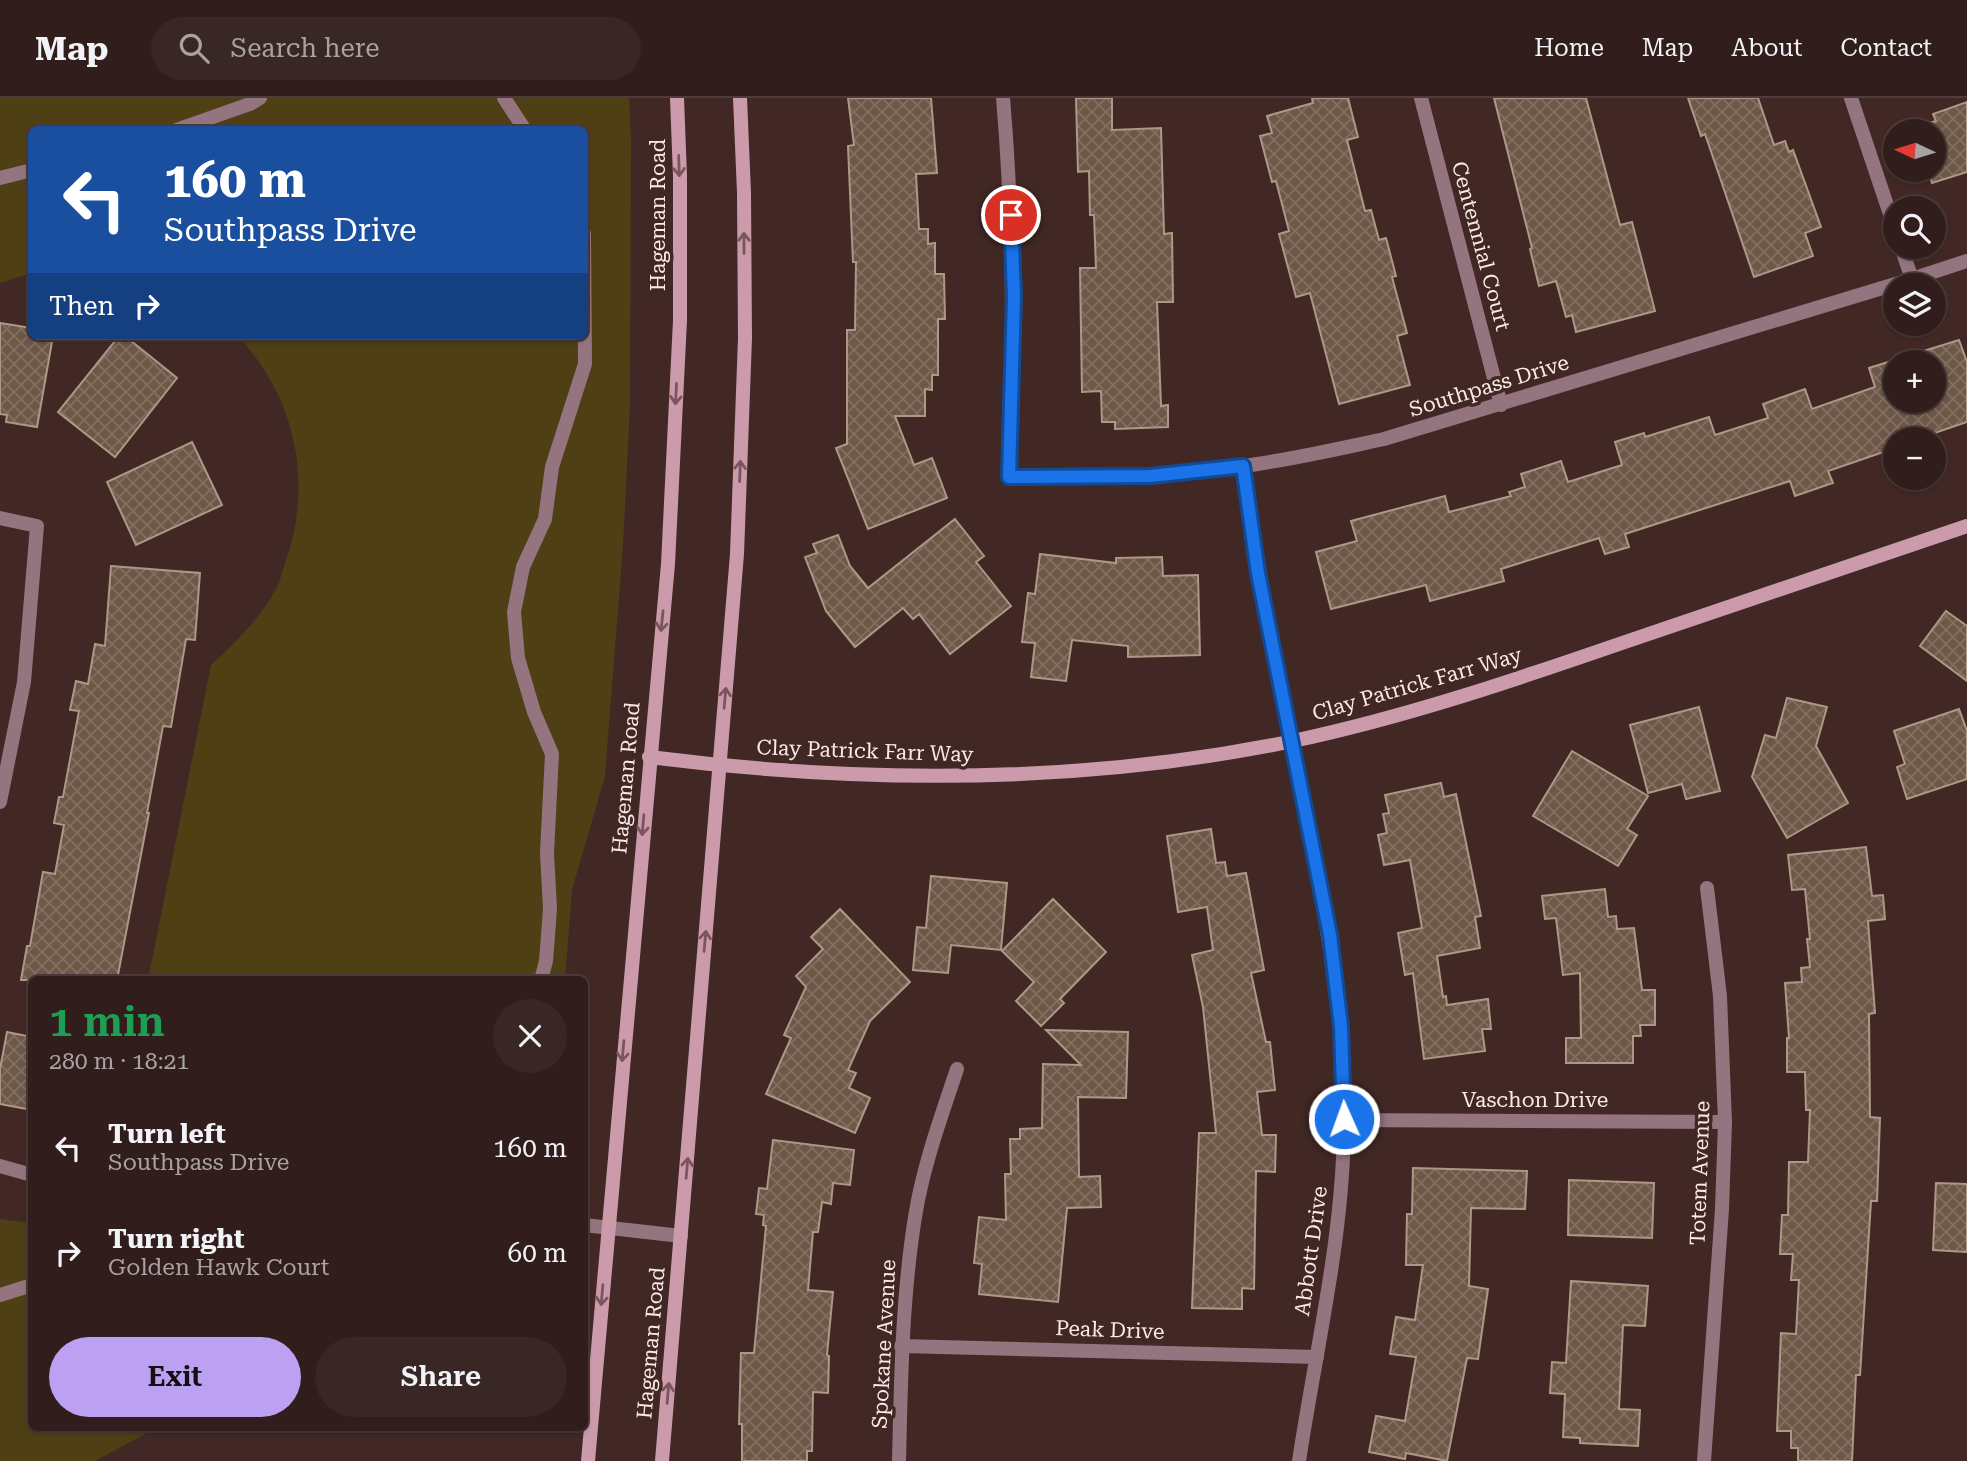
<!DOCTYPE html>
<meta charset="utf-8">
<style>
:root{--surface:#311e1c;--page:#392725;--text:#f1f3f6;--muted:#a8a2a3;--line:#4c3c3b;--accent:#bca0f2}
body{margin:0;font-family:"Roboto Serif",serif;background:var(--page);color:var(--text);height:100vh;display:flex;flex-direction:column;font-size:26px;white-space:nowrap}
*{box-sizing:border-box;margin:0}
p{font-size:23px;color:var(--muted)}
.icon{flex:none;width:38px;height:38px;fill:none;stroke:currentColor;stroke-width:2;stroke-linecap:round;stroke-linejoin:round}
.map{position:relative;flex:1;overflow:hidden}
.drawer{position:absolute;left:28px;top:878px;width:560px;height:455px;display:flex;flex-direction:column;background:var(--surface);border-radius:10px;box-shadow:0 2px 5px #0004,0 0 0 2px var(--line)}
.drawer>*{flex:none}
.top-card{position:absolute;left:28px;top:28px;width:560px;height:214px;border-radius:10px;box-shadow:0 2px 5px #0004,0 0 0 2px var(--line);background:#1a4fa0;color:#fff;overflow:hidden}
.needle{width:46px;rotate:274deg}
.fabs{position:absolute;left:1883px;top:21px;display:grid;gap:14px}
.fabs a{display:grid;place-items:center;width:63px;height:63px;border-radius:50%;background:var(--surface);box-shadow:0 2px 5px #0004,0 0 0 2px var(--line);font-size:35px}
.pin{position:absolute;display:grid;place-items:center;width:60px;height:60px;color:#fff;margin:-30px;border:4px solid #fff;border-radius:50%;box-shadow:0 2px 7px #0007}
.me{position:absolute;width:77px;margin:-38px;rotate:358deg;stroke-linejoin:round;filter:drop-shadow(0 0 5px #0008)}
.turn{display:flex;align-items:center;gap:24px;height:147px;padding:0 21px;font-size:32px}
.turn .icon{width:91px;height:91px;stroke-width:2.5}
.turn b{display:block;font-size:49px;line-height:60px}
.then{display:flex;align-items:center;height:66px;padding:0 21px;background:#0003;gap:14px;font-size:26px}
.round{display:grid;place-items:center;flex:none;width:74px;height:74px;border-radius:37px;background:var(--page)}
.head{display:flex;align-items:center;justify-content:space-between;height:119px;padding:0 21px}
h1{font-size:42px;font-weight:600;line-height:52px;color:#1e9e55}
.primary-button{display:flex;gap:14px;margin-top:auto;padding:14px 21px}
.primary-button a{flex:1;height:80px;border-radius:42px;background:var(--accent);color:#111;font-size:28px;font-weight:600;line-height:80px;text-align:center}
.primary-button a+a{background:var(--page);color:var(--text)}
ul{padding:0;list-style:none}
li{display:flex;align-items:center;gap:21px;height:105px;padding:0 21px}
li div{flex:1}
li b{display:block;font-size:26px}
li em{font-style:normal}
header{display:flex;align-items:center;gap:42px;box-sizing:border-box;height:98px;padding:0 35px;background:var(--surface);border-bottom:2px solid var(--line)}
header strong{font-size:33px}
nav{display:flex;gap:38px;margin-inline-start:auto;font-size:24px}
.search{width:490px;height:63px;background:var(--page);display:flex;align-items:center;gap:18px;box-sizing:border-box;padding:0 24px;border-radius:38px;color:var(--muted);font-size:26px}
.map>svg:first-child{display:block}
.grass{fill:#4e3f15}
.building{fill:url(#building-cross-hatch);stroke:#af9785;stroke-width:2;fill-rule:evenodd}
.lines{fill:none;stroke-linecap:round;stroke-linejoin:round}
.street{stroke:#94757f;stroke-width:14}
.secondary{stroke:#cc9bab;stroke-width:14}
.oneway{stroke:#79565b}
.route-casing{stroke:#114b97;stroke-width:18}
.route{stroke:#1a73e8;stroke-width:12}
.labels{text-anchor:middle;stroke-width:7;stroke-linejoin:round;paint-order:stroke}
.street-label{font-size:21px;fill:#fbeae7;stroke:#412825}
</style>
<header>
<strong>Map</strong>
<div class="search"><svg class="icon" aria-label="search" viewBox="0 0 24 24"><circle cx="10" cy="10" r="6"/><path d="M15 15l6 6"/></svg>Search here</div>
<nav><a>Home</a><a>Map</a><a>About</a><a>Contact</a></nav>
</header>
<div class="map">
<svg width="1967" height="1363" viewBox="0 0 1967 1363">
<defs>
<pattern id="building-cross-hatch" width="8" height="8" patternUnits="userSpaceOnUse" patternTransform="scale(1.75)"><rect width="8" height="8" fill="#6d5747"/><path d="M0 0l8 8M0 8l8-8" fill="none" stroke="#836f62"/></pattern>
</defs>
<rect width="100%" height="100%" fill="#412825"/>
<g class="grass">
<path d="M 0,0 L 629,0 L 631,41 L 630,307 L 623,448 L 605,678 L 572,792 L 565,882 L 148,882 L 211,567 C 236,544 256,524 274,495 C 279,486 282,475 285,465 C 314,386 296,300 238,238 L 584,238 L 584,32 L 32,32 L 31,175 L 0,185 Z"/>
<polygon points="0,1121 31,1125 32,1330 156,1330 95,1363 0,1363"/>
</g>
<g class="building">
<polygon points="848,0 931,0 937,75 916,76 919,131 928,131 928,146 935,145 935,176 944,176 945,221 938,221 938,277 932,277 932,292 925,291 925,318 895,318 914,367 932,360 947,400 868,431 836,350 847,346 847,232 855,232 856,164 853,164 848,48 854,47"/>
<polygon points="1076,0 1112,0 1112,32 1161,30 1164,136 1172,135 1173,204 1157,204 1161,308 1168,307 1168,329 1115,331 1115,324 1102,324 1101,293 1082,294 1080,170 1096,170 1094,117 1090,117 1089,73 1078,74"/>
<polygon points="1312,0 1348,0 1358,39 1347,42 1365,113 1371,112 1379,142 1386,140 1396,178 1392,179 1407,235 1397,238 1410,287 1339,306 1310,195 1296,199 1279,136 1289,133 1276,83 1272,84 1260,38 1272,35 1267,18 1313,5"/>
<polygon points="1494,0 1586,0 1620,127 1632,124 1655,213 1576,234 1572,217 1566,219 1556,183 1539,188 1530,151 1532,150"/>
<polygon points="1688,0 1758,0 1774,47 1785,43 1789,54 1793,52 1821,129 1805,135 1813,158 1754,179 1705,36 1701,38"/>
<polygon points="1967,4 1967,74 1932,85 1928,72 1934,72 1934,33 1914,33 1913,30 1936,23 1933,16"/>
<polygon points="0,225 32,230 32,238 53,238 37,329 6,324 7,317 0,316"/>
<polygon points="119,238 125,238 177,280 115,359 58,314"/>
<path d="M 1959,242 L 1967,264 L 1967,324 L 1917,341 L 1895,341 L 1895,350 L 1828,373 L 1833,385 L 1795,398 L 1790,383 L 1625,436 L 1629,449 L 1605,456 L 1599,440 L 1501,471 L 1504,483 L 1430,503 L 1426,487 L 1331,511 L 1316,454 L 1357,443 L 1351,423 L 1445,398 L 1449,414 L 1511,398 L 1509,394 L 1525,389 L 1521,376 L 1561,363 L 1568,384 L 1622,367 L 1615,344 L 1644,335 L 1645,339 L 1709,319 L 1715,337 L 1768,320 L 1763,306 L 1805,291 L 1812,311 L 1875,289 L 1869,270 ZM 1895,264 L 1934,264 L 1934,303 L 1895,303 Z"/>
<polygon points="192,344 222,407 136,447 107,384"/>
<polygon points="955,421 984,458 976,464 1011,508 950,556 919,516 913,521 903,510 855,549 826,513 805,459 817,455 813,446 838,437 850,468 868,490"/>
<polygon points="1040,456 1116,465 1116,460 1162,459 1163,478 1198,477 1200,557 1128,559 1128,548 1072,542 1066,583 1031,579 1035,545 1022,544 1028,495 1035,496"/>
<polygon points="111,468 200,475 195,542 186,541 171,629 163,628 147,715 149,715 117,882 21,882 27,848 30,848 43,774 55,776 64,727 54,725 59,699 63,699 79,613 70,612 76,583 88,586 95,546 105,548"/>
<polygon points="1946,513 1967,528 1967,583 1920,548"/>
<polygon points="1787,600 1827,609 1816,648 1848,705 1787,740 1752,679 1765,637 1776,640"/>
<polygon points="1699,609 1720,693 1686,701 1682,686 1648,695 1630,627"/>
<polygon points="1959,611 1967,633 1967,681 1907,701 1897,669 1905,666 1894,633"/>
<polygon points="1572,653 1648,698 1627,731 1637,737 1618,768 1533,718"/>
<polygon points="1441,685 1444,699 1456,696 1481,818 1475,819 1480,850 1437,858 1443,899 1446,898 1447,907 1488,901 1491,931 1482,931 1485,953 1424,961 1413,875 1405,877 1398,835 1422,830 1410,762 1384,767 1378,737 1387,735 1383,716 1389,715 1385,697"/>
<polygon points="1211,731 1216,765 1225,764 1227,778 1246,775 1264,872 1251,875 1266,944 1270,944 1275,992 1257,994 1262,1037 1276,1037 1275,1074 1256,1073 1254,1191 1242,1190 1242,1211 1192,1210 1199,1035 1216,1035 1203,909 1192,857 1213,852 1207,809 1178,814 1167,738"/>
<polygon points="1866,749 1872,798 1883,797 1885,821 1868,823 1875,915 1869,916 1870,1019 1880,1020 1877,1103 1871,1103 1860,1277 1856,1277 1852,1363 1798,1363 1798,1350 1791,1350 1791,1333 1777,1333 1781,1235 1796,1236 1799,1182 1791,1182 1793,1156 1780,1156 1782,1117 1788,1117 1789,1064 1808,1064 1810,1012 1806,1012 1805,974 1787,974 1787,940 1789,940 1785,885 1802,884 1801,870 1810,869 1807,841 1810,841 1805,791 1792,792 1788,757"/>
<polygon points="931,778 1007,785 1001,852 951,847 948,875 913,872 917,829 926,830"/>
<polygon points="1605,791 1608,819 1616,818 1617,831 1634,830 1642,892 1655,892 1655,927 1640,927 1641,938 1633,938 1633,965 1566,965 1566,940 1581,940 1580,875 1563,877 1556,820 1545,821 1542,798"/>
<polygon points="1053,801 1106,854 1060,901 1064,905 1041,928 1016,903 1034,884 1002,853"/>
<polygon points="840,811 910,884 870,923 848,972 856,975 849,990 870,1000 855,1035 766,996 791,940 784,937 806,889 796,878 823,851 811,839"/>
<polygon points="1046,932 1128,934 1126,1000 1078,999 1079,1079 1100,1078 1101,1109 1067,1110 1058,1204 979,1196 982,1166 974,1165 979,1119 1006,1122 1005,1076 1011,1076 1010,1041 1020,1041 1020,1031 1042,1030 1043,966 1081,967"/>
<polygon points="7,934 32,939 32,1012 0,1006 0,971"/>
<polygon points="773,1042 854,1052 850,1087 833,1085 831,1106 822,1104 818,1134 813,1134 808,1192 833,1194 827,1257 829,1258 828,1295 813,1294 812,1353 807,1353 807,1363 742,1363 742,1326 739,1326 741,1255 754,1255 766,1128 763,1127 764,1117 756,1116 759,1090 767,1091"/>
<polygon points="1413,1070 1527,1073 1525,1111 1471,1110 1469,1188 1488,1191 1478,1261 1467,1260 1447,1363 1406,1355 1405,1361 1369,1354 1376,1318 1405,1323 1416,1259 1390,1256 1396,1219 1415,1222 1423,1167 1406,1167 1407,1116 1412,1116"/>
<polygon points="1569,1082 1654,1085 1652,1140 1568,1137"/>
<polygon points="1936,1085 1967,1086 1967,1154 1933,1152"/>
<polygon points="1571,1183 1648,1188 1645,1228 1623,1227 1619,1311 1640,1312 1638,1348 1580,1345 1580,1340 1563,1339 1565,1296 1550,1295 1552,1264 1566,1265"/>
</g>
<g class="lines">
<g class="street">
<polyline points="504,0 525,32"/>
<path d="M 1003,0 C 1014,127 1014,252 1009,379 C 1087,381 1165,378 1243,368 C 1290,362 1337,351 1384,341 L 1912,181 L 1967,163"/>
<polyline points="1421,0 1501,307"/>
<polyline points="1851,0 1895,131"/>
<polyline points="176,32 250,6 260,0"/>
<polyline points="0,80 32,72"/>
<polyline points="1901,149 1912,181"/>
<path d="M 1243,368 C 1258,474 1278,577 1298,681 C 1321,794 1345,906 1344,1022 C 1344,1137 1316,1250 1299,1363"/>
<polyline points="0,420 37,428 24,584 0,704"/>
<polyline points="541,882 546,863 550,811 547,755 552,656 534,614 518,560 514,514 523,469 545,421 552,369 585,266 584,135"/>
<polyline points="1344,1022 1725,1024"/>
<polyline points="0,1068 32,1077"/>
<polyline points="584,1127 681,1138"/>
<polyline points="0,1197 32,1187"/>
<polyline points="901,1248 1317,1259"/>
<path d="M 899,1363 C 901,1281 902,1200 915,1119 C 923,1068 941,1019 957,971"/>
<polyline points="1704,1363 1722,1111 1725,1024 1720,898 1707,790"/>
</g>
<g class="secondary">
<path d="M 649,659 C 863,686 1080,687 1293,643 C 1406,619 1515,582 1625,544 C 1739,506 1853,467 1967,428"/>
<polyline points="588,1363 668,466 680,222 680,78 677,0"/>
<polyline points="662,1363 737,456 745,240 744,95 740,0"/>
</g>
</g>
<defs><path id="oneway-shaft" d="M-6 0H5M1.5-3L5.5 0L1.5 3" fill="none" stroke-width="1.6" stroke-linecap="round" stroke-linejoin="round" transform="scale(1.75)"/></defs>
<g class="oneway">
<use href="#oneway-shaft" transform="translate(679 68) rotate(88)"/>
<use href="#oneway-shaft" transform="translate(744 145) rotate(-90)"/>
<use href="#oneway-shaft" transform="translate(676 296) rotate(93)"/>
<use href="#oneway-shaft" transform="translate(740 373) rotate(-88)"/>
<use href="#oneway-shaft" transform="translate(662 523) rotate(96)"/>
<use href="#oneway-shaft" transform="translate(725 600) rotate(-85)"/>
<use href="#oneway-shaft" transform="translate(643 727) rotate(95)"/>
<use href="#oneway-shaft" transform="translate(705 843) rotate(-85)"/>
<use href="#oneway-shaft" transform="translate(623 953) rotate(95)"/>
<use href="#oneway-shaft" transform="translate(687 1070) rotate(-85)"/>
<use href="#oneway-shaft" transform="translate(602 1197) rotate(95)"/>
<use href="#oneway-shaft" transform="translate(668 1295) rotate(-85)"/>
</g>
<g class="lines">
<defs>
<polyline id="route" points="1011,117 1014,198 1009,379 1150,378 1243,368 1258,475 1330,837 1341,929 1344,1021"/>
</defs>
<use href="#route" class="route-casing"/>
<use href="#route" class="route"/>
</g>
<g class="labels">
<g class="street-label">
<text transform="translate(658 117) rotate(-90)" y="7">Hageman Road</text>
<text transform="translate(1481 148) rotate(75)" y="7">Centennial Court</text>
<text transform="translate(1489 288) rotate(-17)" y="7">Southpass Drive</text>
<text transform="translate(1417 586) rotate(-16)" y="7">Clay Patrick Farr Way</text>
<text transform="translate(865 653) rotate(2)" y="7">Clay Patrick Farr Way</text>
<text transform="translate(626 680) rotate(-85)" y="7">Hageman Road</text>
<text x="1535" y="1009">Vaschon Drive</text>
<text transform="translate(1700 1075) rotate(-88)" y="7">Totem Avenue</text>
<text transform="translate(1311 1153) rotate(-82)" y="7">Abbott Drive</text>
<text transform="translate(1110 1232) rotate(2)" y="7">Peak Drive</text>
<text transform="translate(651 1245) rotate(-85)" y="7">Hageman Road</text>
<text transform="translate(884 1246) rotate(-87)" y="7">Spokane Avenue</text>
</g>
</g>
</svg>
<div class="fabs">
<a><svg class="needle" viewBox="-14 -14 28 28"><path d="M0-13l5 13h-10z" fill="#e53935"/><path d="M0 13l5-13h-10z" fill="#a8a2a3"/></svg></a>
<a><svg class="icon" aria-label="search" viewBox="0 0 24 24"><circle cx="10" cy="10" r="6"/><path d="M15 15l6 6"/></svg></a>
<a><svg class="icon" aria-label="layers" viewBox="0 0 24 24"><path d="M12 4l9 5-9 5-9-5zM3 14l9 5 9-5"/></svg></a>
<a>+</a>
<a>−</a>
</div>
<div class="pin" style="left:1011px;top:117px;background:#d93025"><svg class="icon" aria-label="arrive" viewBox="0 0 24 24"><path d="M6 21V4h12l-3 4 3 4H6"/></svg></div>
<svg class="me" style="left:1344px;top:1021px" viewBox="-20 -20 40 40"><circle r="17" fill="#1a73e8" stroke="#fff" stroke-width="3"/><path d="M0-11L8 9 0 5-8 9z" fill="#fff"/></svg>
<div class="top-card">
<div class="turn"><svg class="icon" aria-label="left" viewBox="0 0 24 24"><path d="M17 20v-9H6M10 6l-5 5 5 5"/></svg><div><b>160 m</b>Southpass Drive</div></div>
<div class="then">Then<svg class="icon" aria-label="right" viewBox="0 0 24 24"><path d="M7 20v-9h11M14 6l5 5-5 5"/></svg></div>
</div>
<section class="drawer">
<div class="head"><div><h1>1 min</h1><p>280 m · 18:21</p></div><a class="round"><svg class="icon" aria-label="close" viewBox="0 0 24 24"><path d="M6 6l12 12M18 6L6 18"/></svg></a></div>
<ul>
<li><svg class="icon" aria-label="left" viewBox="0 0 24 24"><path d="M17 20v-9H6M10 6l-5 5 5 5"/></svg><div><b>Turn left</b><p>Southpass Drive</p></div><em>160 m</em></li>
<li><svg class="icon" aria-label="right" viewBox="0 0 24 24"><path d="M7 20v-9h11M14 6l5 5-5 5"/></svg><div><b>Turn right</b><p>Golden Hawk Court</p></div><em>60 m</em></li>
</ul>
<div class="primary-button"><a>Exit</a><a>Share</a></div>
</section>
</div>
